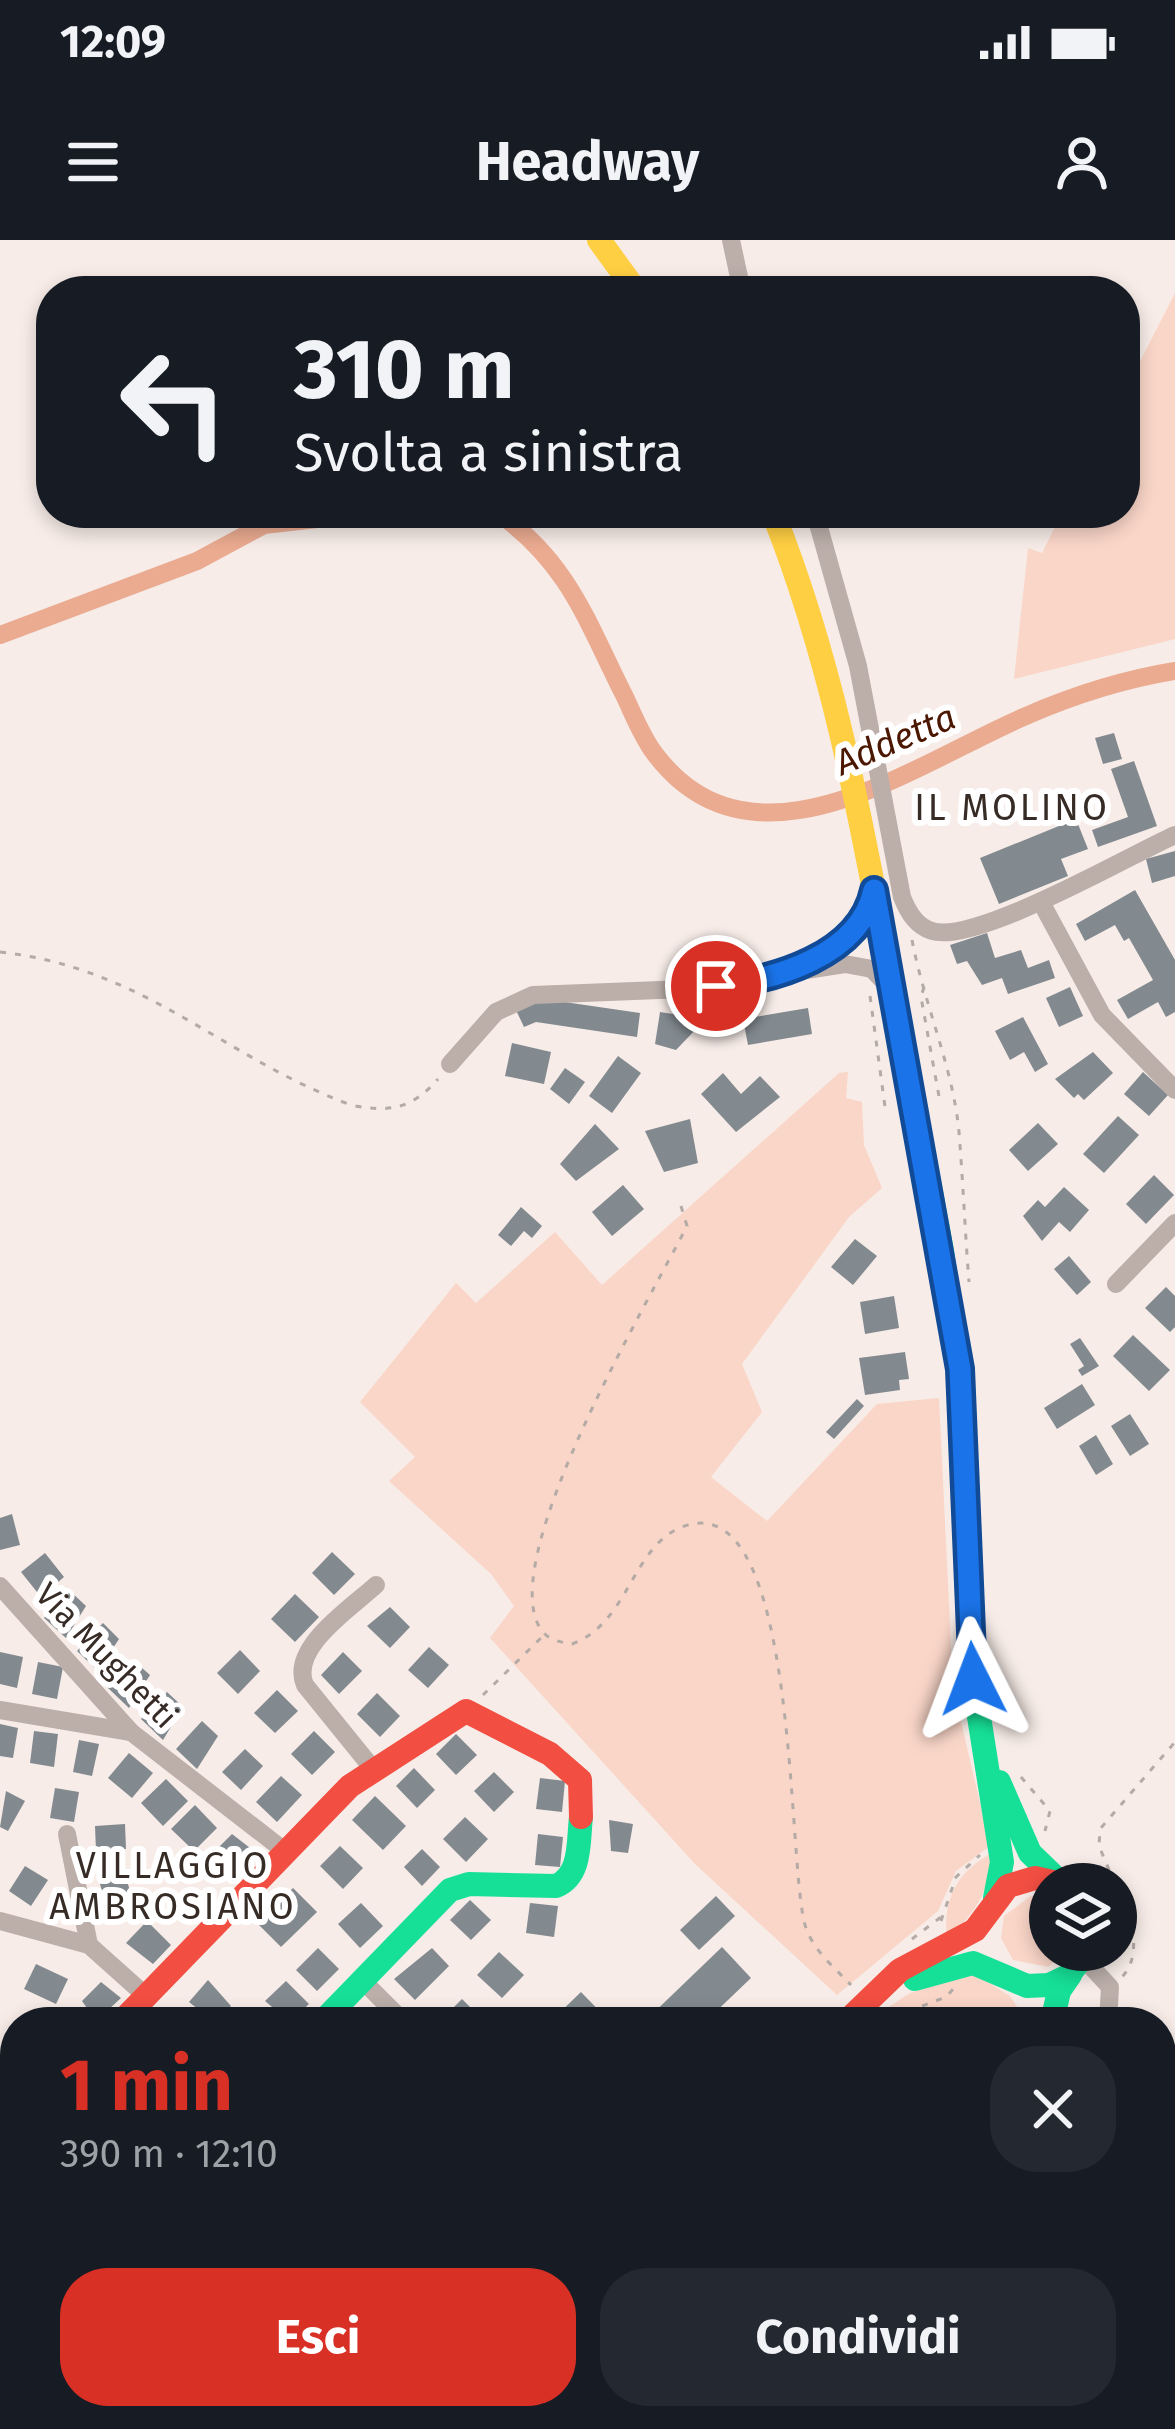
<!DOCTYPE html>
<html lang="it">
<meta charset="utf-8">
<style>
:root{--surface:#171b24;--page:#242831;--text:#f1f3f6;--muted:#9ea1a6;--accent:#d93025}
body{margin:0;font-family:"Fira Sans",sans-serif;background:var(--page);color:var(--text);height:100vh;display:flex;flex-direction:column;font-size:45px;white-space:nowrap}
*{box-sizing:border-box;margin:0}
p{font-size:39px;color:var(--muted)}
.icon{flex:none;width:66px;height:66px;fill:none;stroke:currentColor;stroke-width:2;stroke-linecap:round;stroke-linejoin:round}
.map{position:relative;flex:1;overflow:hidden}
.drawer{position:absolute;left:0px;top:1767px;width:1176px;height:423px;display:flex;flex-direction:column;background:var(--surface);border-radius:48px 48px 0 0;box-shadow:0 6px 18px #0003}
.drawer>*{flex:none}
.banner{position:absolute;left:36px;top:36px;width:1104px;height:252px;border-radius:48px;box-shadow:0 6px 18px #0003;background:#171b24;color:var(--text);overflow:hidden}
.tools{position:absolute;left:1029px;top:1623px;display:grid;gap:24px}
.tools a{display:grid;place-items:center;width:108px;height:108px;border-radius:50%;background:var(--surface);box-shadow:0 6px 18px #0003;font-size:60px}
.pin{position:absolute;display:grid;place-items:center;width:102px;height:102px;color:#fff;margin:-51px;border:6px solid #fff;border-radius:50%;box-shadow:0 3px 12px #0007}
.me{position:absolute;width:132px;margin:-66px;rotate:357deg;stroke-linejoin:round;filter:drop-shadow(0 0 9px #0008)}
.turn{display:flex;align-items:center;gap:42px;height:252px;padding:0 60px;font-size:54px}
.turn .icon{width:156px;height:156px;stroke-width:2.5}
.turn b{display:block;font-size:84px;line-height:102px}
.round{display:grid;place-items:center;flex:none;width:126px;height:126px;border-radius:48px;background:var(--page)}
.head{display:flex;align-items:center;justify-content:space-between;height:204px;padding:0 60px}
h1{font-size:72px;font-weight:700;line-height:90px;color:var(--accent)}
.button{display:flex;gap:24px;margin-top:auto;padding:24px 60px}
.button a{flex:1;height:138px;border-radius:48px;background:var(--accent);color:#fff;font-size:48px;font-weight:700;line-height:138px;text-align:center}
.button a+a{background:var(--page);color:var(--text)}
.status{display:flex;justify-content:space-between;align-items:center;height:84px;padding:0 60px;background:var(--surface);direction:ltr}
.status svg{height:33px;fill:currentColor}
header{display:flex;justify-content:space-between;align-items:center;height:156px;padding:0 60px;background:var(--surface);font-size:54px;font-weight:700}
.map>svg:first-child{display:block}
.green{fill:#fad6c8}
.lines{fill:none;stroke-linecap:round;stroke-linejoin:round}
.canal{stroke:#eaab91;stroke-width:18}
.building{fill:#828a90}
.path{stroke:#b4aaa6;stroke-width:3;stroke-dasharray:6 9;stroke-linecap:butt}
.street{stroke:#bcafaa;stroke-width:18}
.fast{stroke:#16e098;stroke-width:24}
.slow{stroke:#ffcf43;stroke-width:24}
.jam{stroke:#f24e42;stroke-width:24}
.route-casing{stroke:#114b97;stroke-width:30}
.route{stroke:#1a73e8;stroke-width:21}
.labels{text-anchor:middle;stroke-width:12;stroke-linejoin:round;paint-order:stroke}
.street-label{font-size:33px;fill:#372b26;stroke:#fff}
.water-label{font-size:36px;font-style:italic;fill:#4b1700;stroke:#fff}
.neighbourhood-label{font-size:36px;letter-spacing:3px;fill:#372b26;stroke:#fff}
</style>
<div class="status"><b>12:09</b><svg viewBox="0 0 49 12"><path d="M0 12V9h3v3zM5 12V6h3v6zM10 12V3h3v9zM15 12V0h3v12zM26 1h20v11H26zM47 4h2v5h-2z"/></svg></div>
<header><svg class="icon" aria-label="menu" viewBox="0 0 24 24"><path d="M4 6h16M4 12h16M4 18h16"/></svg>Headway<svg class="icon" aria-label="person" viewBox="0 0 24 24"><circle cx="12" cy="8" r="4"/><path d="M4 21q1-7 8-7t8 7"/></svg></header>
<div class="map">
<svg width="1175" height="2189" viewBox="0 0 1175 2189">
<rect width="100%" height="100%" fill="#f7ece7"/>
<g class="green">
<polygon points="1175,53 1175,399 1014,439 1028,308 1042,313 1062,273 1125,273 1125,151"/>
<polygon points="848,832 846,858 862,862 864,905 882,948 849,977 742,1124 762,1172 711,1237 767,1281 877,1164 939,1158 953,1447 990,1606 956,1631 938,1671 837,1755 695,1624 490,1398 514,1366 491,1334 389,1241 415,1217 360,1162 456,1043 476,1063 555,992 602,1045 839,833"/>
<path d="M 992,1613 C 990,1651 975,1674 947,1698 C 942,1659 958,1631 992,1613 Z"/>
<polygon points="1031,1656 1050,1658 1050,1710 1069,1710 1048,1727 1013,1720 1001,1698 1004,1676"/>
<polygon points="973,1733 1010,1756 1027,1782 866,1782 910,1753"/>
</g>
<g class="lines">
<g class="canal">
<path d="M 498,273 C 569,323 587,382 625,457 C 634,476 642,497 655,514 C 754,645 917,522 1026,476 C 1072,456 1126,439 1175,431"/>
<polyline points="0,395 197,321 264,285 369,273"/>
</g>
</g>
<g class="building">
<polygon points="1114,493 1122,519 1103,524 1095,498"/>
<polygon points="1134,521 1157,586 1098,607 1092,590 1128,577 1111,529"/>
<polygon points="1076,579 1088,609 1061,619 1068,636 999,664 980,618"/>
<polygon points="1175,611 1175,636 1152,643 1146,619"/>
<polygon points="1135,650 1175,720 1175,772 1166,777 1158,762 1128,779 1117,760 1153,740 1129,698 1124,701 1115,685 1085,701 1076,684"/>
<polygon points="987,693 995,718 1021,710 1028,728 1049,720 1055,738 1008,754 1002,738 982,745 967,721 957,724 950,705"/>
<polygon points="1070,747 1083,776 1059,787 1046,758"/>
<polygon points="537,758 640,773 637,797 536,782 524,787 515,768"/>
<polygon points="808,768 812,794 748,805 743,779"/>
<polygon points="660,772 686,776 698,787 676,810 655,804"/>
<polygon points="1023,777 1048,824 1035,832 1024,812 1010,820 995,791"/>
<polygon points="512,803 551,812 544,844 505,836"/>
<polygon points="1093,812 1113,833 1084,860 1078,854 1074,858 1055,839"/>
<polygon points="618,816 641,833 612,873 589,856"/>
<polygon points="565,828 585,842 569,864 550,849"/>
<polygon points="1143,832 1168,855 1149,876 1124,854"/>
<polygon points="723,833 741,854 760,836 780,857 736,892 701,854"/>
<polygon points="1118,876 1139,895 1104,933 1083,914"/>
<polygon points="690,879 698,923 664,932 645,891"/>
<polygon points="1038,883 1058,904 1028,931 1009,910"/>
<polygon points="595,884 619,909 576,941 560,924"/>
<polygon points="1154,935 1174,955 1146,984 1126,964"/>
<polygon points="623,945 644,969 612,996 592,972"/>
<polygon points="1064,947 1089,970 1070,992 1059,982 1042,1001 1023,976 1038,960 1045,967"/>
<polygon points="521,967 542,986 532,998 524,991 511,1006 498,995"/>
<polygon points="855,999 877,1016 853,1045 831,1027"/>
<polygon points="1069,1016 1091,1042 1077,1055 1054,1029"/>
<polygon points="1166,1047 1175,1056 1175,1087 1170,1092 1145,1068"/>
<polygon points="894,1056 899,1088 865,1094 860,1062"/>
<polygon points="1133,1095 1170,1130 1149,1151 1113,1116"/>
<polygon points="1080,1098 1099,1126 1082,1136 1078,1130 1084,1126 1070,1104"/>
<polygon points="905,1112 909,1139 899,1140 900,1150 865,1155 859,1118"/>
<polygon points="1082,1144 1095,1165 1057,1189 1044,1168"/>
<polygon points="857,1159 864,1166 834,1199 826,1192"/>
<polygon points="1130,1174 1149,1204 1130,1216 1111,1186"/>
<polygon points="1096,1195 1113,1224 1096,1235 1079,1206"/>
<polygon points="12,1274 20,1305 0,1310 0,1278"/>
<polygon points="332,1312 355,1334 334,1355 312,1333"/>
<polygon points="45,1313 64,1337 41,1357 21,1332"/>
<polygon points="70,1351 86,1366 66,1398 44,1378"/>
<polygon points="295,1354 319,1377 295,1402 271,1379"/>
<polygon points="390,1367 410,1387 390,1408 367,1386"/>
<polygon points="103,1383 119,1399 98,1431 77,1411"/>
<polygon points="429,1407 449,1425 428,1448 408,1430"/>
<polygon points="240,1410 260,1431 238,1454 217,1433"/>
<polygon points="0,1412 23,1417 17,1448 0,1444"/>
<polygon points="343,1412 362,1431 339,1454 321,1435"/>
<polygon points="133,1420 150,1435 129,1468 107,1447"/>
<polygon points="38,1422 63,1427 57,1459 32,1454"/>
<polygon points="277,1450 298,1471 275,1493 254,1473"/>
<polygon points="167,1452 183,1467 163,1500 141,1479"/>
<polygon points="377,1453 400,1476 380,1497 357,1474"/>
<polygon points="202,1481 218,1496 197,1529 176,1509"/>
<polygon points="0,1484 18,1488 13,1518 0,1516"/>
<polygon points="34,1491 58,1494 54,1527 30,1523"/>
<polygon points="314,1491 335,1512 312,1535 291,1514"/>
<polygon points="456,1494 477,1515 456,1535 436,1514"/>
<polygon points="79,1500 99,1504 92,1536 73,1532"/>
<polygon points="245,1509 263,1526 241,1550 222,1532"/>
<polygon points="129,1513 153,1533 132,1558 108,1538"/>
<polygon points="414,1528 435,1550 417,1568 396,1546"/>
<polygon points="494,1532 514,1552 494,1572 474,1551"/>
<polygon points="281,1536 302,1555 277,1582 256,1562"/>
<polygon points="540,1538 565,1541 562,1572 536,1569"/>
<polygon points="166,1539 188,1561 163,1586 141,1563"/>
<polygon points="55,1548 79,1552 74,1582 50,1578"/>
<polygon points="6,1551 25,1561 8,1591 0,1587"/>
<polygon points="375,1556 406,1586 383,1610 352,1580"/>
<polygon points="195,1565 217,1588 194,1611 171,1589"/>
<polygon points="465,1577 488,1599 466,1622 443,1599"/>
<polygon points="609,1580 633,1584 628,1613 611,1611"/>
<polygon points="125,1584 126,1609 96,1611 95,1586"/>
<polygon points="232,1594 254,1611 230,1635 210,1616"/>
<polygon points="538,1594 563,1597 560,1627 535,1625"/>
<polygon points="340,1606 363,1628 343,1649 320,1626"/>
<polygon points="422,1609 440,1627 422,1646 404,1627"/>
<polygon points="25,1626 48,1640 31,1666 9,1651"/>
<polygon points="126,1637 133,1662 107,1669 100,1644"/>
<polygon points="293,1648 317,1672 281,1707 258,1684"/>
<polygon points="716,1656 735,1676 699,1710 680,1690"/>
<polygon points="470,1660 491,1680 471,1700 450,1680"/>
<polygon points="361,1663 383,1686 360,1708 338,1684"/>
<polygon points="530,1663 558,1666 554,1697 526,1693"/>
<polygon points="147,1681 171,1705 153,1724 126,1703"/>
<polygon points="722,1707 751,1738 705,1782 644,1782"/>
<polygon points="318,1708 339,1729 317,1751 296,1730"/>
<polygon points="432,1708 449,1726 415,1760 394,1739"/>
<polygon points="499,1712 524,1735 502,1758 477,1735"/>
<polygon points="36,1724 68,1739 56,1764 24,1749"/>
<polygon points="208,1740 231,1766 214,1782 189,1762"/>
<polygon points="286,1741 309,1764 290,1782 265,1761"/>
<polygon points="101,1742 121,1758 96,1781 82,1761"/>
<polygon points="581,1752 610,1782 550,1782"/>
<polygon points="462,1759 482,1779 439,1782"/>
<polygon points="0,2125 15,2140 15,2175 27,2178 16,2189 0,2189"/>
<polygon points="89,2175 133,2175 119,2189 103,2189"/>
<polygon points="764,2175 818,2175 810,2189 765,2189 771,2179"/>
</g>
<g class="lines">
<g class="path">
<path d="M 912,700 C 924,764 953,827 959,892 C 963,942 965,991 969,1042"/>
<path d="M 0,712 C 146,728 223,818 351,865 C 389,873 412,869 438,839"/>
<polyline points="924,747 921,757 940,862"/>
<polyline points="870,756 886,874"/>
<path d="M 681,966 L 687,986 C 651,1057 496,1317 540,1388 C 547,1400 560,1402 572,1404 C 629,1383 632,1306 682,1287 C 802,1240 786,1634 806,1688 C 814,1711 835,1728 851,1745"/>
<polyline points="483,1455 544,1395"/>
<polyline points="1021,1537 1050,1571 1045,1591"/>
<polyline points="1115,1644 1099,1606 1100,1589 1175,1502"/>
<path d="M 1116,1646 C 1129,1673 1145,1712 1122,1737"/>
<polyline points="941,1681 956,1637 980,1615"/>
<polyline points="912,1699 941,1677"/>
<polyline points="880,1782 946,1757 954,1748"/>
<polyline points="399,2189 411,2175"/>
<polyline points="504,2189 517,2175"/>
</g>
<g class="street">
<polyline points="731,0 742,51"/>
<path d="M 815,273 L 858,426 L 902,657 C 908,672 916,686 932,691 C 975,705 1130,615 1175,595"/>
<polyline points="1041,662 1102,775 1175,850"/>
<polyline points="800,725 855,689 872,655"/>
<polyline points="450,824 496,772 533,755 685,749 845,724 872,729 891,749"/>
<polyline points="1116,1044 1175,983"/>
<polyline points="0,1346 131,1492 286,1612"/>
<polyline points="0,1470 131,1492"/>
<path d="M 373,1529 L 305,1445 C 289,1408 351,1368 376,1345"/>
<polyline points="67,1594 89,1705"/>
<polyline points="0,1681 89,1705 146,1756"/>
<polyline points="1084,1719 1110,1747 1108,1782"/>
<polyline points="362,1740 404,1782"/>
<polyline points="0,1870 15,1884"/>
<polyline points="0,1942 15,1927"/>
<polyline points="323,2175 337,2189"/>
<polyline points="834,2189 840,2175"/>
</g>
<g class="fast">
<polyline points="896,766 942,1011 963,1166 973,1439 1002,1622 995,1658"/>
<polyline points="999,1542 1030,1613 1061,1643"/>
<polyline points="915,1739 973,1723 1027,1746 1049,1745 1068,1736 1088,1710"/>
<path d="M 322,1782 L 450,1650 L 469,1644 L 556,1646 C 582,1635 578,1601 581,1577"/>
<polyline points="1052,1782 1059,1751 1070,1735"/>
<polyline points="1096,2175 1098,2189"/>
<polyline points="461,2189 474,2175"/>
</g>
<g class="slow">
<polyline points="599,0 636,51"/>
<path d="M 773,273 C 837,433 864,598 896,766"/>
</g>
<g class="jam">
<polyline points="121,1782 350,1546 466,1471 550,1514 580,1540 581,1577"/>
<polyline points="846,1782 900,1730 975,1690 1008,1646 1035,1638 1061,1644"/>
</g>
</g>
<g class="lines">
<defs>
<path id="route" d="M 716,746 C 774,740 860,716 874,650 L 960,1129 L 973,1439"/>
</defs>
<use href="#route" class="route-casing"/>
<use href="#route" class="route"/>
</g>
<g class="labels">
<g class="street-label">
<text transform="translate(107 1415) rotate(46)" y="12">Via Mughetti</text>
</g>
<g class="water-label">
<text transform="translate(895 499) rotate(-23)" y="13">Addetta</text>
</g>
<g class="neighbourhood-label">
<text x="1012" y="580">IL MOLINO</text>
<text x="173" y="1638">VILLAGGIO<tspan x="173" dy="41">AMBROSIANO</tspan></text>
</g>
</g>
</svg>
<div class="tools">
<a><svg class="icon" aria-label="layers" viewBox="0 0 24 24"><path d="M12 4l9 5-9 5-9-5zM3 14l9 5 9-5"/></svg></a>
</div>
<div class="pin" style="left:716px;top:746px;background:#d93025"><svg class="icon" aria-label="arrive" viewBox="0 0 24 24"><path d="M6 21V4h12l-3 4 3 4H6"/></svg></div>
<svg class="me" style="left:973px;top:1439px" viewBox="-20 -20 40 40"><path d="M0-17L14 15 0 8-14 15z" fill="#1a73e8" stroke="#fff" stroke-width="4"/></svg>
<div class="banner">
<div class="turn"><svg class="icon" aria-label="left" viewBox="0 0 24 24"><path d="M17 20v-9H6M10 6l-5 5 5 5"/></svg><div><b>310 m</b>Svolta a sinistra</div></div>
</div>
<section class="drawer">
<div class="head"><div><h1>1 min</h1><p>390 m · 12:10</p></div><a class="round"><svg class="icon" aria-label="close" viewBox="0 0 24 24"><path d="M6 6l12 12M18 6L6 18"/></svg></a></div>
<div class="button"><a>Esci</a><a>Condividi</a></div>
</section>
</div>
